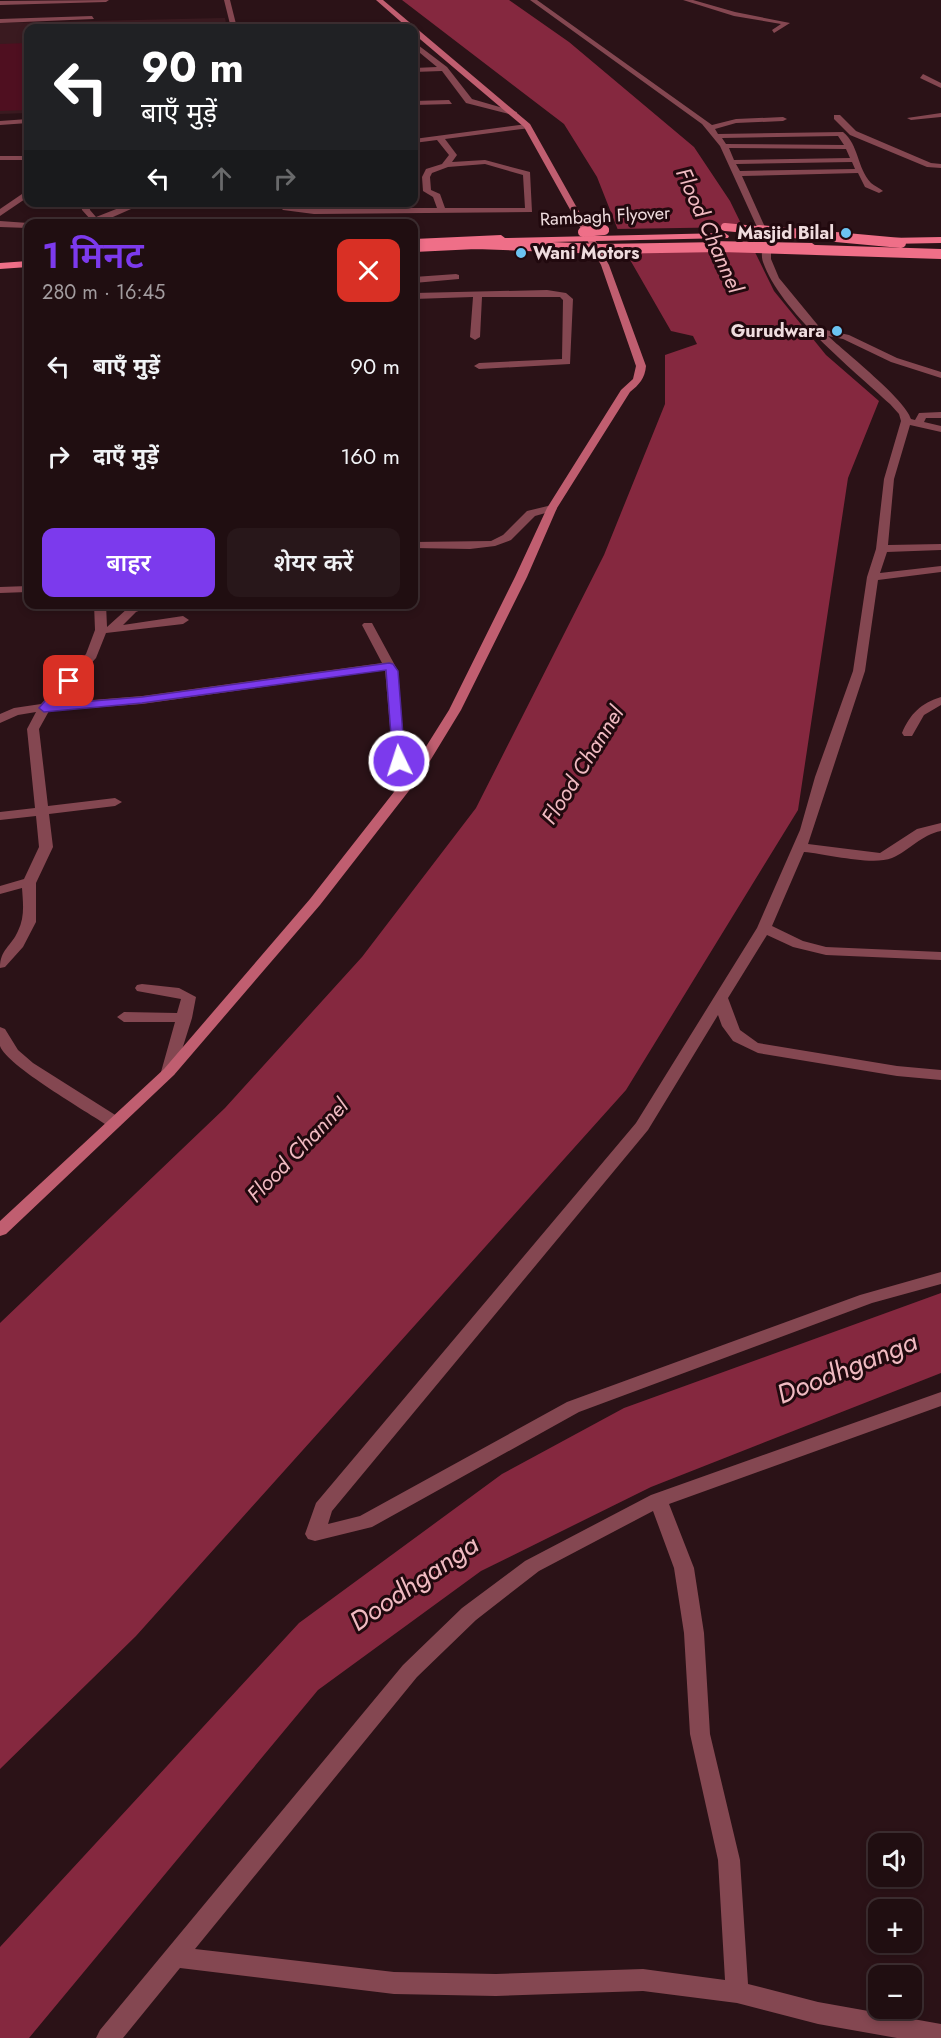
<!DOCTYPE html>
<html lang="hi">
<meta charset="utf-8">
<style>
:root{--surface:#200e11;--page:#28171a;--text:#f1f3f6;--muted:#a29c9f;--line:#3d2e31;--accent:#7c3aed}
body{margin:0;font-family:Jost,"Noto Sans Devanagari",sans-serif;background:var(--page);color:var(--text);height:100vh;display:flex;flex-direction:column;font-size:22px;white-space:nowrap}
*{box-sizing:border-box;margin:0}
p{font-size:20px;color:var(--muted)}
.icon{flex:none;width:33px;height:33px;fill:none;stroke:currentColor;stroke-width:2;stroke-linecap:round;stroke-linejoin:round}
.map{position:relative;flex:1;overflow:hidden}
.drawer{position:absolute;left:24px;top:219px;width:394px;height:390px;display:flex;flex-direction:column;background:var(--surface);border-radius:12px;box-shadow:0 3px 9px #0003,0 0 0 2px var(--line)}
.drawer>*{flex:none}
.guide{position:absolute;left:24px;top:24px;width:394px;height:183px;border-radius:12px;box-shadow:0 3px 9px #0003,0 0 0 2px var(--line);background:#202124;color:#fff;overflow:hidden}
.fabs{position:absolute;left:868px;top:1833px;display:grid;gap:12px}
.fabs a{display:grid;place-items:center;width:54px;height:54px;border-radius:12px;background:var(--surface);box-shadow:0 3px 9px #0003,0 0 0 2px var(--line);font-size:30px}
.pin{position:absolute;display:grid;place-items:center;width:51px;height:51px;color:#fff;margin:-26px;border-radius:12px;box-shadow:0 3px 9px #0006}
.me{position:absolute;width:66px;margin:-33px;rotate:356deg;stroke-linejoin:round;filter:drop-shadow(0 0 4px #0008)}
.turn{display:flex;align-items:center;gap:21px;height:126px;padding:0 18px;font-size:27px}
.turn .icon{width:78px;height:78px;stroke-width:2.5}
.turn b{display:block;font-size:42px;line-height:51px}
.lanes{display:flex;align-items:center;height:57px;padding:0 18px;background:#0003;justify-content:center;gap:30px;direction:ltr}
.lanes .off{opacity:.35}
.round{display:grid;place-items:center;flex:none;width:63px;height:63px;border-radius:12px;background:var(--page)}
.summary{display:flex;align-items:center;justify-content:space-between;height:102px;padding:0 18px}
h1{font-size:36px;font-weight:600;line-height:45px;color:var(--accent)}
.button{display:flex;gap:12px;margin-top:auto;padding:12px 18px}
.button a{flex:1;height:69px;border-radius:12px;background:var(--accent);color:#fff;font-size:24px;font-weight:600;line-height:69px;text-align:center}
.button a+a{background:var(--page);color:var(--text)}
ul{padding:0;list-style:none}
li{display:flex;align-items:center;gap:18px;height:90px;padding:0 18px}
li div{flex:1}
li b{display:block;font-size:22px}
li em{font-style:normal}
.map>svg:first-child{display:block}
.built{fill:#3a1a20}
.green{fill:#4f0f20}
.water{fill:#85283f}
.pier{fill:#2b1217}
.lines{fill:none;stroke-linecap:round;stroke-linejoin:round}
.street{fill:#844751;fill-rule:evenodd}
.secondary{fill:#c05e70;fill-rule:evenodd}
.primary{fill:#ef6f88;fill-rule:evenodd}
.primary-bridge-far1{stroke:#ef6f88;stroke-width:8}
.primary-bridge{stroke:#ef6f88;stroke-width:10}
.route{fill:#7c3aed;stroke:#51269a;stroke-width:1.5}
.poi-dot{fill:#6bc3f2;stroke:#21090e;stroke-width:2}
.labels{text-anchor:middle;stroke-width:6;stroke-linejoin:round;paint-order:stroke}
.far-street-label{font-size:18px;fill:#efdcde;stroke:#21090e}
.far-poi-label{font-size:18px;font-weight:bold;fill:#efdcde;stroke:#21090e;text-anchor:end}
.water-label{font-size:22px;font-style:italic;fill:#f0bac1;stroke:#21090e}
.near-water-label{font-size:27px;font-style:italic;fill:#f0bac1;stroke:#21090e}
</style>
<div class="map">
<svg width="941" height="2038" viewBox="0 0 941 2038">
<rect width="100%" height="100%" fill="#2b1217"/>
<polygon class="built" points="225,18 227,28 28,28 28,113 0,114 0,23"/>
<polygon class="green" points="28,43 28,110 0,111 0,44"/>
<g class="water">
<polygon points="402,0 509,0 569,42 694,147 730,201 774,291 826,355 879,401 848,478 798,810 626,1090 136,1636 0,1769 0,1323 225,1108 362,957 476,808 604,555 665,404 665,355 697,344 693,336 671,331 629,258 597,177 564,124"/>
<polygon points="941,1293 941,1373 651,1487 481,1571 318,1690 29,2038 0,2038 0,1947 299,1623 502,1474 624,1408"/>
</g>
<polygon class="pier" points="746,227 758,252 718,250 623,253 614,229"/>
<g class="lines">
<g class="street">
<polygon points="109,0 106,2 0,5 0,1"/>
<polygon points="224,0 230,0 237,28 231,28"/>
<path d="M 530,0 L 537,0 L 712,125 L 736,119 L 783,117 L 787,119 L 783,121 L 736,123 L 715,129 L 718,134 L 843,132 C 859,145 857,168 871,183 C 874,186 880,188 883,191 L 879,193 L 865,187 L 858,173 L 742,176 L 769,236 L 762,238 L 720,146 L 702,124 ZM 838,136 L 844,145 L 726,144 L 722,138 ZM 729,148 L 846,149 L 850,158 L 734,160 ZM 852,162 L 855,169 L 740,171 L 736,164 Z"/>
<polygon points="683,0 693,0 735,12 790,23 774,33 772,30 781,24 734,16"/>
<polygon points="92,16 94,19 0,23 0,19"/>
<polygon points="414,42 447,67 472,99 517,112 517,116 466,103 442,71 414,72 414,68 437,67 414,48"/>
<polygon points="923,74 941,83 941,88 920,78"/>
<polygon points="449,100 452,104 414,105 414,101"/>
<polygon points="941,113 941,117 911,120 907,118"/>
<polygon points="834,115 840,115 856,131 931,163 941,164 941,168 927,167 850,135 834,119"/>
<polygon points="28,119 28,123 0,125 0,121"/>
<path d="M 527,124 L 531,126 L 530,128 L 445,139 L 457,155 L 452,162 L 485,160 L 530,172 L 532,212 L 314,214 L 283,210 L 275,202 L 314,208 L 437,208 L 433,197 L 423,191 L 422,177 L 426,169 L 442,164 L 449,155 L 437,140 L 414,143 L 414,139 ZM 485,164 L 523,175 L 525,208 L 445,208 L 440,194 L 431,190 L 430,177 L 432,173 L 448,167 Z"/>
<rect x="0" y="156" width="28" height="4"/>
<polygon points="22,194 28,194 28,197 0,216 0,209"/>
<polygon points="81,202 89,202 90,210 96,217 134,202 147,202 97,224 88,224 91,220 82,210"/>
<polygon points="0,221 28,223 28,228 0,227"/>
<path d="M 767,240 L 771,243 L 771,259 L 779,278 L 821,329 L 849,335 L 897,358 L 941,372 L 941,378 L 891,362 L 843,339 L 828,336 C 845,352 906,400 911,419 L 915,420 L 919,413 L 941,412 L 941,418 L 926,418 L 924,422 L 941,426 L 941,432 L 910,425 L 894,479 L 888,545 L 941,544 L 941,550 L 887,552 L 880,573 L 941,566 L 941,572 L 878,580 L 865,671 L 808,844 L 880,853 L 917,829 L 941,823 L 941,831 C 921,835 910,850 892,858 C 872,866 827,854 804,852 L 772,926 L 803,941 L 826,947 L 941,952 L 941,960 L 826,955 L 793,947 L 767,935 L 728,998 L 740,1030 L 758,1043 L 897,1066 L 941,1070 L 941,1080 L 897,1076 L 758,1053 L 733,1041 L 722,1026 L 718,1015 L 648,1130 L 332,1511 L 328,1524 L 360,1516 L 567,1402 L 860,1295 L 941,1272 L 941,1284 L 872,1303 L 579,1412 L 372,1527 L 315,1541 L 308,1539 L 305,1534 L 316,1503 L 636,1123 L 757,928 L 800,830 L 815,777 L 853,671 L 867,577 L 876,549 L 884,479 L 901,421 L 899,414 L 890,404 C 852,369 780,311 763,262 C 761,256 762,249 763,243 Z"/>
<polygon points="456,274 459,275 459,279 414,283 414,277"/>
<polygon points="547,290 566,293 573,299 570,364 479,369 474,366 479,363 562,359 563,300 560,297 482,297 480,337 475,340 470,337 473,297 414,299 414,293"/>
<polygon points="552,505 557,508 556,510 535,516 511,540 495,546 470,549 414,548 414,542 491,541 503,535 527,511"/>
<polygon points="28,586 28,592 0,593 0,587"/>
<path d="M 94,604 L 106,604 L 107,627 L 128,608 L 135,604 L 224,606 L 218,609 L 146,608 L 136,612 L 123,625 L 183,616 L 189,620 L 183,624 L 106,633 L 96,658 L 55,703 L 142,696 L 382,663 L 362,625 L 364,623 L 372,623 L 398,671 L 405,761 L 408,765 L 422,768 L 423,771 L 417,775 L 398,771 L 393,761 L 385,670 L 142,704 L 49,711 L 39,729 L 48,806 L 115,798 L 122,802 L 115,806 L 49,814 L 53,847 L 36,883 L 36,922 L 23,947 L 5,967 L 0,968 C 0,949 11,947 18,931 C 25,917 23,903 22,888 L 0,894 L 0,886 L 24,879 L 39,847 L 36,816 L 0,820 L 0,812 L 35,808 L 27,729 L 36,712 L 18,715 L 0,723 L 0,714 L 14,708 L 41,704 L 86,654 L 95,630 Z"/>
<path d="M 941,697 L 941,705 L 924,715 L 912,736 L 904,736 L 902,733 C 910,714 921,703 941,697 Z"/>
<polygon points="142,984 179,988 196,997 192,1018 174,1075 164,1075 161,1072 175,1022 124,1022 117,1017 124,1012 177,1013 181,999 137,991 135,988 137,985"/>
<path d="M 0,1027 L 5,1029 L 18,1050 L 33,1063 L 120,1118 L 122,1122 L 120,1126 L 108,1126 C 88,1112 7,1066 0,1046 C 0,1041 0,1033 0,1027 Z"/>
<path d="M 941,1392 L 941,1406 L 669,1504 L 694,1568 L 704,1633 L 710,1734 L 740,1860 L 748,1984 L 818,2002 L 941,2024 L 941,2038 L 897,2038 L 818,2024 L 737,2003 L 643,1991 L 496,1996 L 394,1994 L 180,1968 L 123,2038 L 96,2038 L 100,2030 L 403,1665 L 462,1608 L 525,1561 L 651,1495 ZM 653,1511 L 674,1568 L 684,1633 L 690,1734 L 718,1860 L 725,1980 L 643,1969 L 496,1974 L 394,1972 L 195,1949 L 417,1677 L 476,1620 L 539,1571 Z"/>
</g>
<path class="secondary" d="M 376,0 L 383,0 L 530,124 L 609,265 L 646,366 C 645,378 639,385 630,392 L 557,508 L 527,577 L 461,710 L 422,774 L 320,905 L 174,1075 L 6,1234 L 0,1236 L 0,1221 L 164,1069 L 310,899 L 412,769 L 449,710 L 515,577 L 547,508 L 621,390 L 633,379 L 636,366 L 601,265 L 524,127 L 414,34 L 414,28 L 408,28 Z"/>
<g class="primary">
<polygon points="725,233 729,236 728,238 414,245 414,239 501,235 505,238"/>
<polygon points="941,237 941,243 887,244 883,241 887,238"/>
<polygon points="710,241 812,243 816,246 812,249 713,246 709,243"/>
<polygon points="28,261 28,267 0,269 0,263"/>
</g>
<g class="primary-bridge-far1">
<polyline points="725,227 776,232"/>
<polyline points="587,232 605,230"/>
</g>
<g class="primary-bridge">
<polyline points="759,230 901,243"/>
<polyline points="583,232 604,230"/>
<polyline points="414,247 476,244 601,249 721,247 941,254"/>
</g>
</g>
<polygon class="route" points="389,663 393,664 398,671 405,761 399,764 393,761 386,670 142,703 44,712 39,708 65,678 69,677 75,681 54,704 142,697"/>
<g class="poi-dot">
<circle cx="846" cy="233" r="6"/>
<circle cx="521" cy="253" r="6"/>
<circle cx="837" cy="331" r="6"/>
</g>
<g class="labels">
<g class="far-street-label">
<text transform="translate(605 216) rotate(-3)" y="6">Rambagh Flyover</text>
</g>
<g class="far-poi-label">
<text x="834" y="239">Masjid Bilal</text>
<text x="533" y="259" text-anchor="start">Wani Motors</text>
<text x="825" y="337">Gurudwara</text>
</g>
<g class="water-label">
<text transform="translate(710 230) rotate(66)" y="8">Flood Channel</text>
<text transform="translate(582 765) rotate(-58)" y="8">Flood Channel</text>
<text transform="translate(297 1150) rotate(-46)" y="8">Flood Channel</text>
</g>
<g class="near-water-label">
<text transform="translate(847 1368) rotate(-22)" y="9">Doodhganga</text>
<text transform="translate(414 1583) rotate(-34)" y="9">Doodhganga</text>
</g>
</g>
</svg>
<div class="fabs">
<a><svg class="icon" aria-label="sound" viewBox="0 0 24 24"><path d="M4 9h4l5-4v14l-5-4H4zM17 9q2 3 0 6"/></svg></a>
<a>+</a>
<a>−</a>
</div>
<div class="pin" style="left:69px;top:681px;background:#d93025"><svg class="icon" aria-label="arrive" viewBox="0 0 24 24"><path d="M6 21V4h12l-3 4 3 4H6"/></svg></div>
<svg class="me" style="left:399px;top:761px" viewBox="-20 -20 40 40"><circle r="17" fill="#7c3aed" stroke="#fff" stroke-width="3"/><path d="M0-11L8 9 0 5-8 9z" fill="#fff"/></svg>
<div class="guide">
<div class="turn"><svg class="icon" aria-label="left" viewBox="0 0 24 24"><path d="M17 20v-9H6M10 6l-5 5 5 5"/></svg><div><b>90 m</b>बाएँ मुड़ें</div></div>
<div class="lanes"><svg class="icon" aria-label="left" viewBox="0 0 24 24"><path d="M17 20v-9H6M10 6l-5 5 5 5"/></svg><svg class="icon off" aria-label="ahead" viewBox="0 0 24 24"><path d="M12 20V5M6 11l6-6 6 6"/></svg><svg class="icon off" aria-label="right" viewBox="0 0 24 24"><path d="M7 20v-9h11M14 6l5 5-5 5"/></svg></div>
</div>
<section class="drawer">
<div class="summary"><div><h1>1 मिनट</h1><p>280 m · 16:45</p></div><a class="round" style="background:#d93025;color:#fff"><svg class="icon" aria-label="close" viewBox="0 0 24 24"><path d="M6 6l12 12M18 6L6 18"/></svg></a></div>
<ul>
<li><svg class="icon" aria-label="left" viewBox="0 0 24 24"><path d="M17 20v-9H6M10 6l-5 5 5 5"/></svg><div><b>बाएँ मुड़ें</b></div><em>90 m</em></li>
<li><svg class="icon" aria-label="right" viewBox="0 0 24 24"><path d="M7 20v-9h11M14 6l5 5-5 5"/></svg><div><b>दाएँ मुड़ें</b></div><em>160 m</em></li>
</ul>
<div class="button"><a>बाहर</a><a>शेयर करें</a></div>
</section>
</div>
